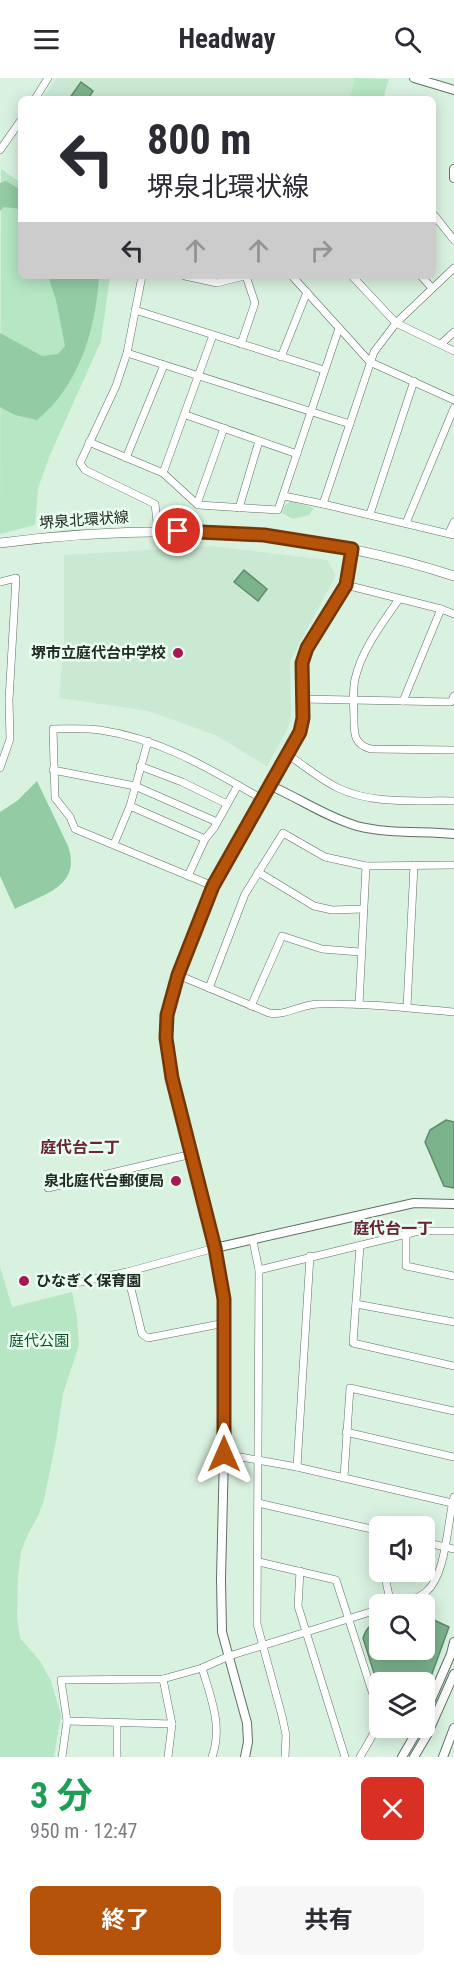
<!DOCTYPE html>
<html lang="ja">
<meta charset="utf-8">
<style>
:root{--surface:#fff;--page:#f7f7f7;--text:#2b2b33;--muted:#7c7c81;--accent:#b45309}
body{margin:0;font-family:"Roboto Condensed","Noto Sans JP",sans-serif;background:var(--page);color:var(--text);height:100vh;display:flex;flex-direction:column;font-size:22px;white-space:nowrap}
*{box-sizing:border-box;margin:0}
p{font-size:20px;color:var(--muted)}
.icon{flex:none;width:33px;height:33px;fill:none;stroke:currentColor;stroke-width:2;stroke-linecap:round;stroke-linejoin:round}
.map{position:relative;height:1679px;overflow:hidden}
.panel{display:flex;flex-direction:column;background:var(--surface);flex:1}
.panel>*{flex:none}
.hud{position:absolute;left:18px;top:18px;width:418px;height:183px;border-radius:9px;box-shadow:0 3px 15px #0003;background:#fff;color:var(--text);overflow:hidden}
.buttons{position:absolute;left:369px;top:1438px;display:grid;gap:12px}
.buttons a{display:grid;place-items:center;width:66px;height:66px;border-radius:9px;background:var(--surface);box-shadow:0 3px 15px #0003;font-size:30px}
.pin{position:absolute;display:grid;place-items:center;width:51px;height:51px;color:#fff;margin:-26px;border:3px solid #fff;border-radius:50%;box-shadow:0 2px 6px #0007}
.me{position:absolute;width:66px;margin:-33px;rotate:0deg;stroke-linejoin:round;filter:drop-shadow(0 0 4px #0008)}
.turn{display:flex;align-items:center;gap:21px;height:126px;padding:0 30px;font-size:27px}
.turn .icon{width:78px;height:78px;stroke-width:2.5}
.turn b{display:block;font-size:42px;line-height:51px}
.lanes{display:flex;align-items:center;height:57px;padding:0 30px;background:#0003;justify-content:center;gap:30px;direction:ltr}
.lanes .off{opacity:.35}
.round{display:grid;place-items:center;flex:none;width:63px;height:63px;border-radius:9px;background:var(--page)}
.headline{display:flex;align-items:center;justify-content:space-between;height:102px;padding:0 30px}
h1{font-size:36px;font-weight:700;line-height:45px;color:#1e9e55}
.primary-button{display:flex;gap:12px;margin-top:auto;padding:12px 30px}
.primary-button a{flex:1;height:69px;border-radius:9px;background:var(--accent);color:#fff;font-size:24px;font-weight:700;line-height:69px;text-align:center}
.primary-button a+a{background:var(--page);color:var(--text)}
header{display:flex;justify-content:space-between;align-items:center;height:78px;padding:0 30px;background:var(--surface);font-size:27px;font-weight:700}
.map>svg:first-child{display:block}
.built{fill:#cae9d2}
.green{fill:#b6e6c4}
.forest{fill:#92cba4}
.water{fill:#7bb38c;stroke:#608a6d;stroke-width:1.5}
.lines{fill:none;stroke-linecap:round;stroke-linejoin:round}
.minor-casing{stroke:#5c7162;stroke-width:8}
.tertiary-casing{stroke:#5c7162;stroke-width:10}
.secondary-casing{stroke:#5c7162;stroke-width:10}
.minor{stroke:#fff;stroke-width:7}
.tertiary{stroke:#fff;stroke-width:8}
.secondary{stroke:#fff;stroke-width:9}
.route-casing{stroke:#753606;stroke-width:15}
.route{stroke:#b45309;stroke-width:10}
.poi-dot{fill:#a81752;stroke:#eafeef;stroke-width:2}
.labels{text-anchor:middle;stroke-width:5;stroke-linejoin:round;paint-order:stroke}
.street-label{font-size:15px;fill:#212a24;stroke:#eafeef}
.poi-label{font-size:15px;font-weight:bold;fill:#212a24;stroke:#eafeef;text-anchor:end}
.park-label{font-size:15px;fill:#0c4f2b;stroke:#eafeef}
.neighbourhood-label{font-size:16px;font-weight:bold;fill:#682339;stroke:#eafeef}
</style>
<header><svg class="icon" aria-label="menu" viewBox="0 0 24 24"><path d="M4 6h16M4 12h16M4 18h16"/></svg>Headway<svg class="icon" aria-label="search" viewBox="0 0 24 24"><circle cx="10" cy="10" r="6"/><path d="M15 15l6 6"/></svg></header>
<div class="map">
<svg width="454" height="1679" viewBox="0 0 454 1679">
<rect width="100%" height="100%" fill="#d9f2e0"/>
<g class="built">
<polygon points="57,0 355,0 350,21 42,21"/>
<polygon points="212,468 327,482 336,497 290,583 291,639 288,650 267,688 217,658 149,633 59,620 64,565 64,477"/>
</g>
<g class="green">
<polygon points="355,0 389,1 383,21 350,21"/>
<polygon points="1,91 21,105 21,198 110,198 101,263 50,377 38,410 35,447 0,456"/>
<polygon points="291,423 314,430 309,437 293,441 282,435 285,427"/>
<polygon points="0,1189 12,1229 72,1214 77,1239 79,1267 63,1316 56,1363 44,1422 38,1438 26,1460 21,1474 18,1499 17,1540 20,1560 40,1583 51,1603 61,1637 54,1679 0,1679"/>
</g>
<g class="forest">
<polygon points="6,103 21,112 21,131 4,129 0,133 0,105"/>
<path d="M 48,198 L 99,198 C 96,251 79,308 37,342 L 15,337 L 0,329 L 0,255 L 42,278 L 58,276 L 65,268 L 56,222 Z"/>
<path d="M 37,703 L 68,768 C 82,809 43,816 15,831 L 0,798 L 0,734 L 17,723 Z"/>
</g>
<g class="water">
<polygon points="81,4 93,13 88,21 69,21"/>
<polygon points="244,492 267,511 258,523 234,504"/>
<polygon points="446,1042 454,1044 454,1110 444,1108 425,1064 430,1052"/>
<path d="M 425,1538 L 449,1549 L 425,1615 L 424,1605 L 380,1605 L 379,1611 L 363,1560 C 366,1551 370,1546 379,1543 L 380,1572 L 424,1572 Z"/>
</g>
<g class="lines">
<defs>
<g id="minor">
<polyline points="35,21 48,0"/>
<polyline points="0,72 21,42"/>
<polyline points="434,137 454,162"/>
<polyline points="142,198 127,275 116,308 80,385 85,392 155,426 158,453"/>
<polyline points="185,198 217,205 244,198"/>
<polyline points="292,198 370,284 454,322"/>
<polyline points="352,198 396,245 454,273"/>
<polyline points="421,198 432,210"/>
<polyline points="135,232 324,292"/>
<polyline points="241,266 255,225 246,198"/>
<polyline points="441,266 454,254"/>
<polyline points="127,275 350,346"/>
<polyline points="281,279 307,214"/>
<polyline points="186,337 297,376"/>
<polyline points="89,364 163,395 198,427 278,432 339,250"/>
<polyline points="126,380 164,287"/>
<polyline points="163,395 213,257"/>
<polyline points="284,418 323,426 454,457"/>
<polyline points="197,426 224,350"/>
<polyline points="323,426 374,274 396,245 454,190"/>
<polyline points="239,430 259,363"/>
<polyline points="370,436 414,303"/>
<polyline points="406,445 454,330"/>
<polyline points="449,455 454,444"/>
<polyline points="0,504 16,500 9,622 10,661 0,690"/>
<polyline points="346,507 441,531 454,536"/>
<path d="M 399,521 C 382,546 362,571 355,601 C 352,614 354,630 354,643 C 354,657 355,667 371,671 L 454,672"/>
<polyline points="302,621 451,624 454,618"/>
<polyline points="403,623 441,531"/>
<path d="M 287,676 C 303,687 320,701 338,710 C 374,727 415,722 454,723"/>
<polyline points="140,688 182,704 227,726"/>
<polyline points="53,692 135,708 217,744"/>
<polyline points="130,728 205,761"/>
<polyline points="114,766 130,728 148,663"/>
<polyline points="258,794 314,828 332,832 363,831"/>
<polyline points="188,798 205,761 214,750 238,707"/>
<path d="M 213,808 L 75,751 L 70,739 L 55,720 L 53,651 C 69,651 85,650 100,652 C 161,661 210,691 262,721"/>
<path d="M 178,897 L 269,935 C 287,938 301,926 319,926 C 364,925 409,930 454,934"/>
<polyline points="209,910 245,816 283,755 325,779 366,788 454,787"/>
<polyline points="359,927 366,788"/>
<polyline points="251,928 282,858 322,871 360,874"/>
<polyline points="407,929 414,787"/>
<polyline points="48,1110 192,1076"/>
<polyline points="406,1157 406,1188 454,1198"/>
<polyline points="253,1163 259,1192 257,1546 282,1638 286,1657 285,1679"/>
<polyline points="360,1168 353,1265 454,1288"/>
<polyline points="259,1192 419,1153 454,1153"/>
<polyline points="127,1194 142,1256 148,1260 225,1245"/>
<polyline points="71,1206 127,1194 215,1170"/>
<polyline points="356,1226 454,1244"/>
<polyline points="346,1354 454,1379"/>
<polyline points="224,1376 297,1389 452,1425"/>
<polyline points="297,1389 310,1178"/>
<polyline points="344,1399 350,1310 454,1333"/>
<polyline points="258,1425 380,1453"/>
<polyline points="424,1464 454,1471"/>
<path d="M 259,1484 L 336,1502 L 378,1632 C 379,1651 369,1663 360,1679"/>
<polyline points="300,1493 298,1528 345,1679"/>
<polyline points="384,1494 391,1527"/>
<path d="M 391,1527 C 403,1524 416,1522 426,1514 C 447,1496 447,1444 454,1419"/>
<path d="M 202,1590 C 211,1620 223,1649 212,1679"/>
<polyline points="163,1601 172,1646 168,1679"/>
<polyline points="67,1643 172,1646"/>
<polyline points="62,1679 67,1643 61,1602 163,1601 202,1590 229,1578 380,1531"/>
<polyline points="117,1679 117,1645"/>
</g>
<g id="tertiary">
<polyline points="414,0 454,12"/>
<polyline points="454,91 454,100"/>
<path d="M 269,707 C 299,720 326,739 357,748 C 388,756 422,753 454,756"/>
<polyline points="215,1170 414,1125 454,1126"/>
<polyline points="424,1638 451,1576 454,1564"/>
<polyline points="245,1679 248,1664 247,1645 222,1554 221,1501 224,1376 224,1221 215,1170 172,1000 166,960 167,937 178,897 213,808 300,654 303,640 302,585 307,570 346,507 352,471"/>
<polyline points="402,1679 419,1650"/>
<polyline points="414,1679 427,1657 454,1596"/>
<polyline points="443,1679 454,1650"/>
</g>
<path id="secondary" d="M 0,465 C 155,445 304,449 454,498"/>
</defs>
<use href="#minor" class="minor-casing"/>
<use href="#tertiary" class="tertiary-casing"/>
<use href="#secondary" class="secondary-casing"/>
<use href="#minor" class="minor"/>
<use href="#tertiary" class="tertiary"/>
<use href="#secondary" class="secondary"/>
</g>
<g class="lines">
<defs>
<polyline id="route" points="178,453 264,457 352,471 346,507 307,570 302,585 303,640 300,654 213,808 178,897 167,937 166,960 172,1000 215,1170 224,1221 224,1376"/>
</defs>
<use href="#route" class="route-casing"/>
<use href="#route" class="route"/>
</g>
<g class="poi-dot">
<circle cx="178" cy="575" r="6"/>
<circle cx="176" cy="1103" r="6"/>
<circle cx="24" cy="1203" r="6"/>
</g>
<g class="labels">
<g class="street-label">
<text transform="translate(84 442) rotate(-4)" y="5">堺泉北環状線</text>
</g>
<g class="poi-label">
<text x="166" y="580">堺市立庭代台中学校</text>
<text x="164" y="1108">泉北庭代台郵便局</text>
<text x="36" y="1208" text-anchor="start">ひなぎく保育園</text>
</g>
<g class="park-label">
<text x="39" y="1268">庭代公園</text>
</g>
<g class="neighbourhood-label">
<text x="80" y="1075">庭代台二丁</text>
<text x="393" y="1156">庭代台一丁</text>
</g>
</g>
</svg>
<div class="buttons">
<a><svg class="icon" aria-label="sound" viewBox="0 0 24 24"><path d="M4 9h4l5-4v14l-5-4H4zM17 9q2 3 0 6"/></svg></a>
<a><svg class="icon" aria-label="search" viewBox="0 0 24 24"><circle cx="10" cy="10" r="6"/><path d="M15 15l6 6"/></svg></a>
<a><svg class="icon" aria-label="layers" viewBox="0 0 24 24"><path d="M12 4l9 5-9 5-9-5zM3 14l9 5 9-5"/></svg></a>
</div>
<div class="pin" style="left:178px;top:453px;background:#d93025"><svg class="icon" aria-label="arrive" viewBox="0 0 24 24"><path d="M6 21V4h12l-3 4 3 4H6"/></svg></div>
<svg class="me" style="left:224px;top:1376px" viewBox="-20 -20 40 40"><path d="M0-17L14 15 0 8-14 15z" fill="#b45309" stroke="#fff" stroke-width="4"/></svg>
<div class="hud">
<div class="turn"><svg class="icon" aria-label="left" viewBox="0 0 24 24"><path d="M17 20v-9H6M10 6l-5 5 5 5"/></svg><div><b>800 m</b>堺泉北環状線</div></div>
<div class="lanes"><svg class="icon" aria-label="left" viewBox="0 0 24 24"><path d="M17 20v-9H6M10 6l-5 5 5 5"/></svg><svg class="icon off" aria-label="ahead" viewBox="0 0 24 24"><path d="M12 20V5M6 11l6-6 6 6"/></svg><svg class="icon off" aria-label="ahead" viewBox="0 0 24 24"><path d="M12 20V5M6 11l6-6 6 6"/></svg><svg class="icon off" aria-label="right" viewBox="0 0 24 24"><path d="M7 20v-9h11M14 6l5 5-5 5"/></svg></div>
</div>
</div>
<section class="panel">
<div class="headline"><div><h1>3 分</h1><p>950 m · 12:47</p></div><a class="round" style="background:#d93025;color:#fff"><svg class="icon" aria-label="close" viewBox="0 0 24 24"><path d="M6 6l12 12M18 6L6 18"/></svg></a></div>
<div class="primary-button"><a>終了</a><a>共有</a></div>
</section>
